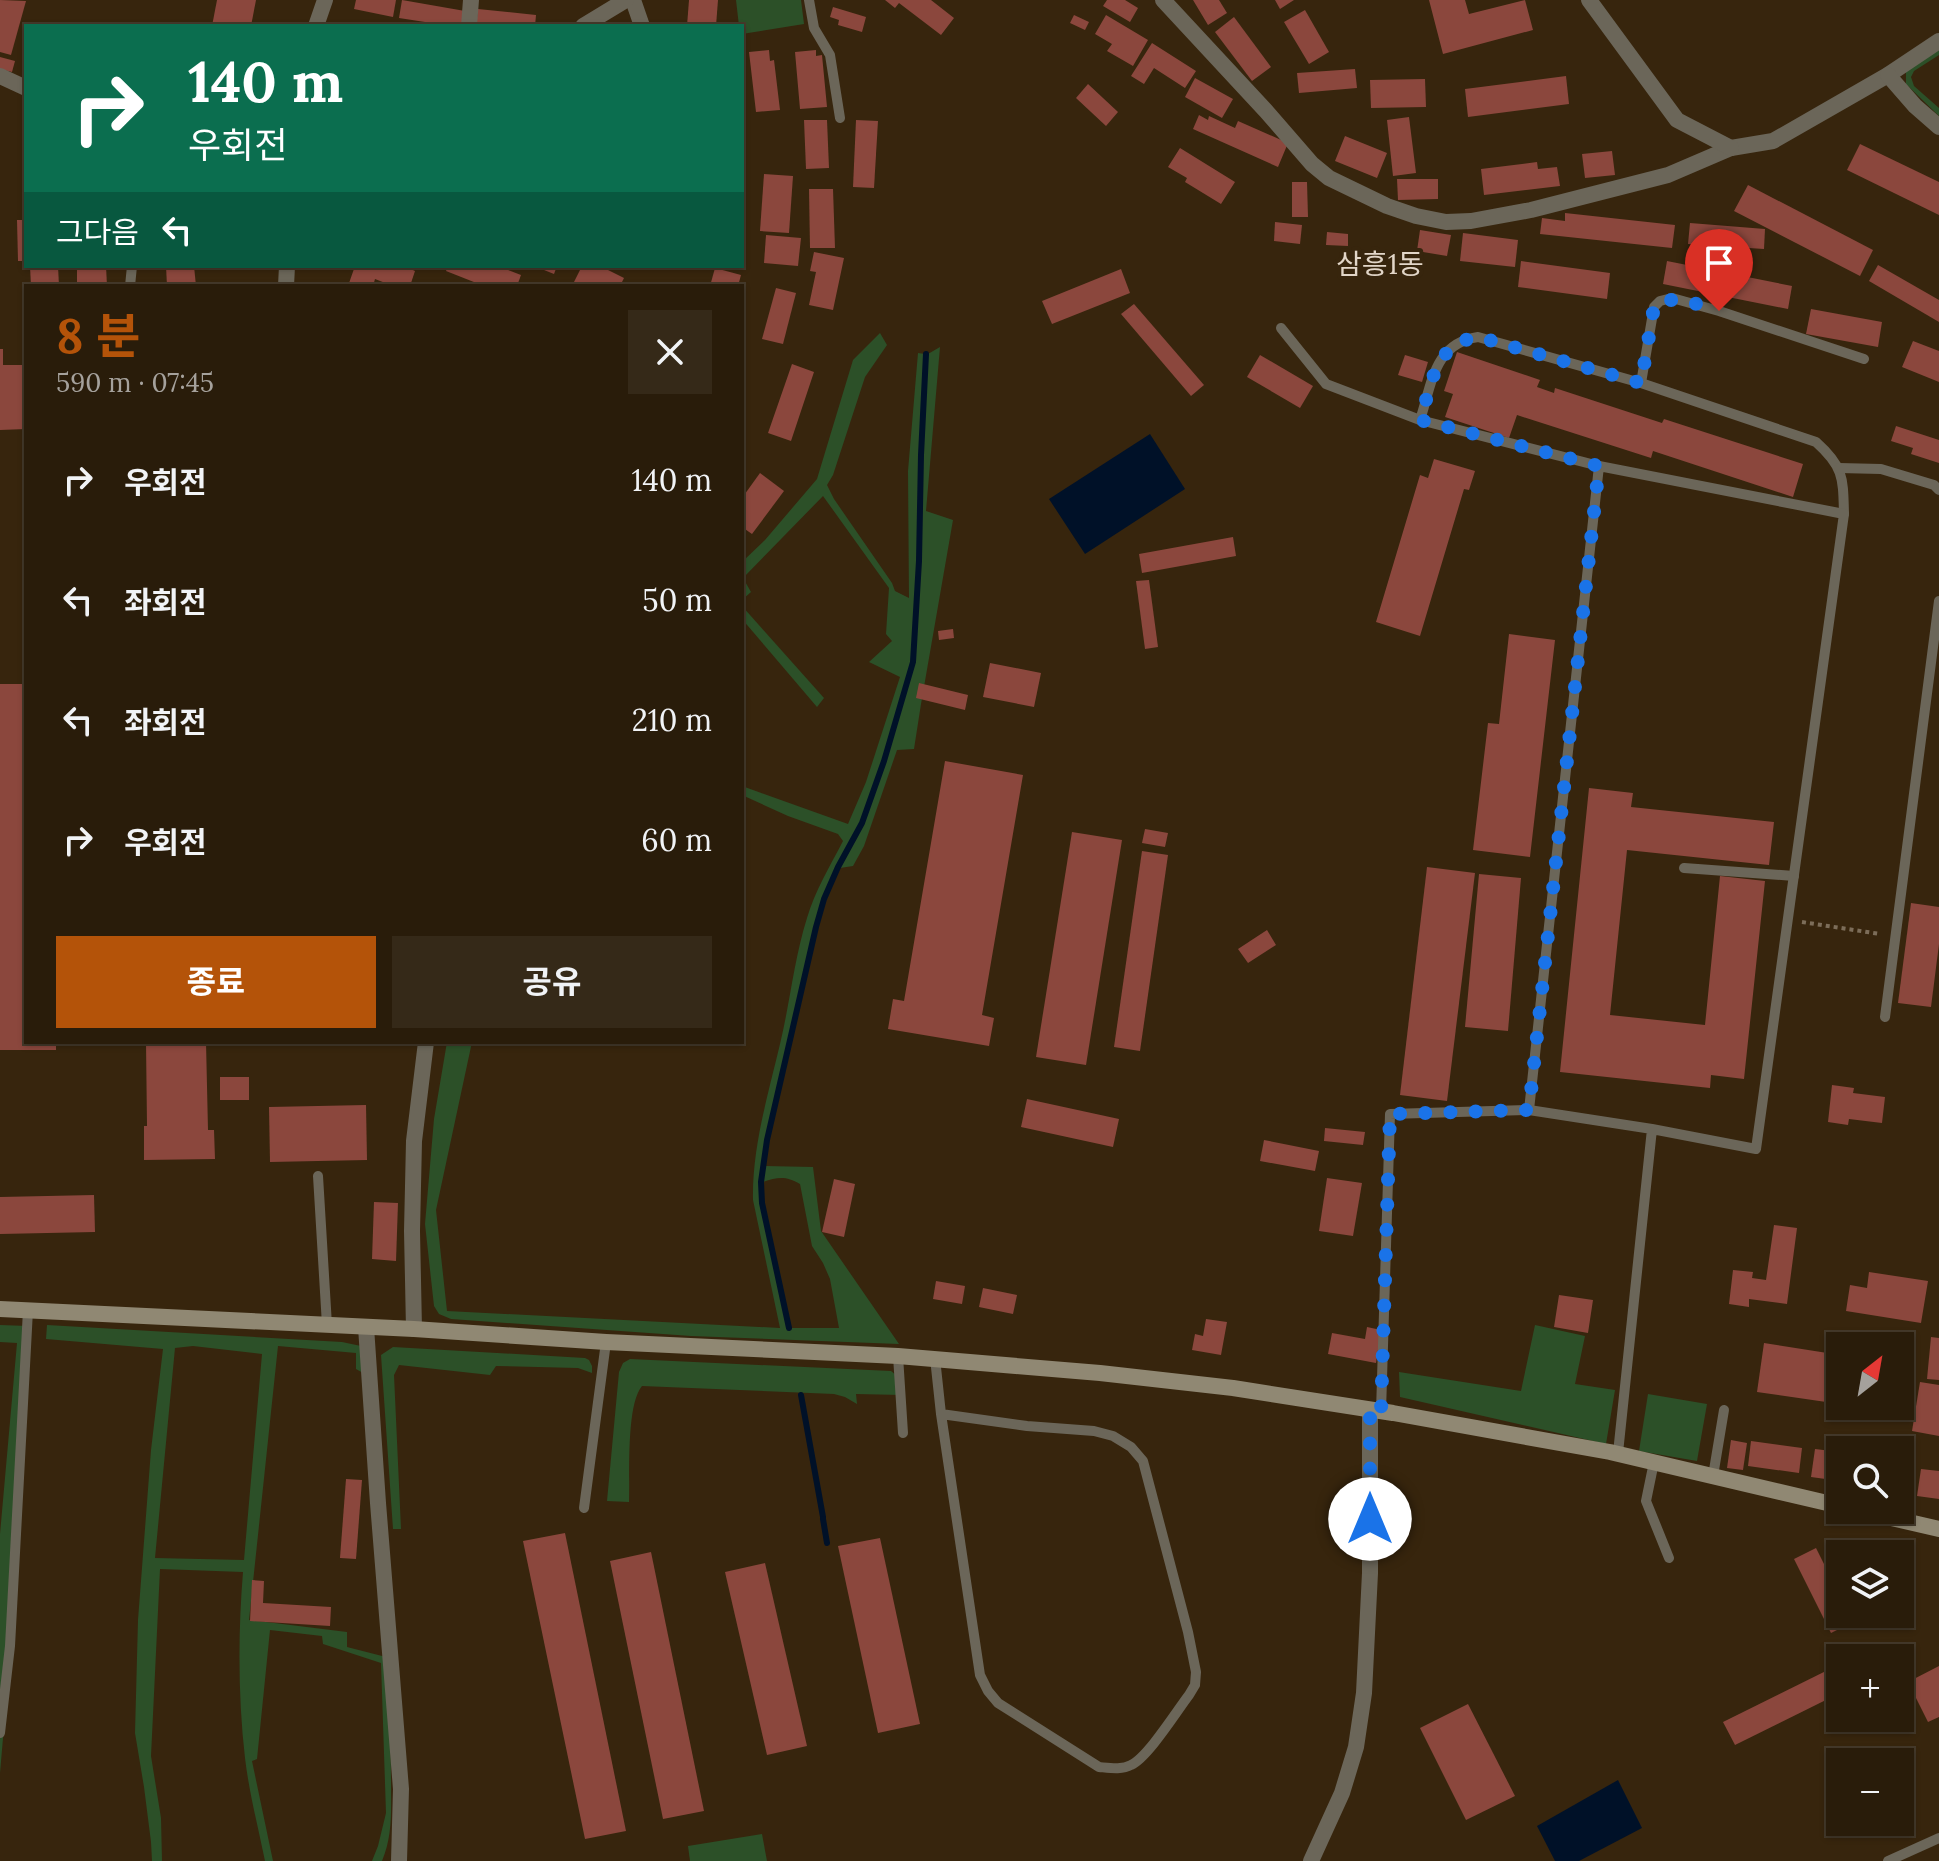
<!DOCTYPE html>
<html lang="ko">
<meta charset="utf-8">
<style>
:root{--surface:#291c0a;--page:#352918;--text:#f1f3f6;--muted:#a5a19c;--line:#453a2b;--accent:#b45309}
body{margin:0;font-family:Lora,"Noto Sans KR",serif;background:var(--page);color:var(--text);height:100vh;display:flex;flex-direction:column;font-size:30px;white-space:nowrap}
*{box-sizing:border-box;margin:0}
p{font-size:26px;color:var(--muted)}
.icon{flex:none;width:44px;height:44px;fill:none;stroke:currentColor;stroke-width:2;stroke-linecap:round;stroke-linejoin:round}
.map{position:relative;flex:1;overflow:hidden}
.sheet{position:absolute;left:24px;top:284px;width:720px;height:760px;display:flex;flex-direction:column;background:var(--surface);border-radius:0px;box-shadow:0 2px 6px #0004,0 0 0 2px var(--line)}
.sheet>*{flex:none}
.guide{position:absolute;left:24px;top:24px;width:720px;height:244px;border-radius:0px;box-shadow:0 2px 6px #0004,0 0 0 2px var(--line);background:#0b6e4f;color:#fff;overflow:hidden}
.needle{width:52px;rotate:31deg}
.buttons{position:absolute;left:1826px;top:1332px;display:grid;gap:16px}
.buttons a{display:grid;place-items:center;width:88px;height:88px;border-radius:0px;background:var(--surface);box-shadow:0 2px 6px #0004,0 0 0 2px var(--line);font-size:40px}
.pin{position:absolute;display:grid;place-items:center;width:68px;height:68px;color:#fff;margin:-82px -34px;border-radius:50% 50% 50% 0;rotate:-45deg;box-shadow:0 0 8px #0007}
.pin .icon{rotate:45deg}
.me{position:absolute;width:88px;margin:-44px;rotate:0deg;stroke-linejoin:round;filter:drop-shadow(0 0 6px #0008)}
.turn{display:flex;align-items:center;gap:28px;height:168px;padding:0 32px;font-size:36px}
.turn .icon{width:104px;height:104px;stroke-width:2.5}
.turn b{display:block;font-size:56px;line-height:68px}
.then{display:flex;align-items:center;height:76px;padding:0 32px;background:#0003;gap:16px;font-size:30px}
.round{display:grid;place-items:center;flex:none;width:84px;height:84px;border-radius:0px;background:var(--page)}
.overview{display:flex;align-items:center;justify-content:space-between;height:136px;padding:0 32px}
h1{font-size:48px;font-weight:700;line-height:60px;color:var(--accent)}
.primary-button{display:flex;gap:16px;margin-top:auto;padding:16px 32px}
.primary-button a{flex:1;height:92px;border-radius:0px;background:var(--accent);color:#fff;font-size:32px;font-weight:700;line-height:92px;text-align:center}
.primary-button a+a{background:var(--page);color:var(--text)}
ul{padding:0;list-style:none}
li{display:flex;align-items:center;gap:24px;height:120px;padding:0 32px}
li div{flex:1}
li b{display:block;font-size:30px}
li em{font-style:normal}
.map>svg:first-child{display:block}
.green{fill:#2c5028;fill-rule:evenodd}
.water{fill:#001128}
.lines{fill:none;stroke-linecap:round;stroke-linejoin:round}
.stream{stroke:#001128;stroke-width:6}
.building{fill:#8b473d}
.path{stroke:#7c6d59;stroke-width:4;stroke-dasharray:4 4;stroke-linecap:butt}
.lane{stroke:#6b6659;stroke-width:10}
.street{stroke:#6b6659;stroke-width:16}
.secondary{stroke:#908873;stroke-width:16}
.route{stroke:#1a73e8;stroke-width:14;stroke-dasharray:0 25.2}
.labels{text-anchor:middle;stroke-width:8;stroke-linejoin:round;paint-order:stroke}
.quarter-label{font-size:28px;fill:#e2d6c8;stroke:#37250d}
</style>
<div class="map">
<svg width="1939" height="1861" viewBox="0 0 1939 1861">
<rect width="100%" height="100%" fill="#37250d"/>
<g class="green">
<polygon points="736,0 801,0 804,24 742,34 742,26 739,26"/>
<polygon points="1939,48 1939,55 1914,71 1911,77 1914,86 1939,108 1939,116 1906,84 1906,69"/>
<path d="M 880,333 L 887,345 L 865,377 L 833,475 L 827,485 L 834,499 L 892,583 L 895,591 L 909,598 L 908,471 L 918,353 L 925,354 L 919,455 L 917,561 L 911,662 L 883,761 L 860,822 L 837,866 L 823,898 L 814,927 L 765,1140 L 760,1182 L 761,1203 L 788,1328 L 839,1328 L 830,1279 L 823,1263 L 812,1246 L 800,1184 C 786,1176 778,1177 763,1182 L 765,1166 L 813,1167 L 821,1231 L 899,1344 L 691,1336 L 451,1319 L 439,1314 L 434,1306 L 425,1224 L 434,1119 L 447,1042 L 472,1042 L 436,1210 L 447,1311 L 780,1328 L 753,1200 C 752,1147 768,1095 780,1044 C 790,1003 794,959 807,918 C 815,891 830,866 843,841 L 838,834 L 788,816 L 742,795 L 742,786 L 848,824 L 866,782 L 900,677 L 869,662 L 892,641 L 886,634 L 889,588 L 823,496 L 743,578 L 751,592 L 742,600 L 742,562 L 765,540 L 817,479 L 853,360 Z"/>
<polygon points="940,347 926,511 953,520 921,704 914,749 897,750 864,846 853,866 840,868 858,836 886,762 914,663 920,561 922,455 928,354"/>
<polygon points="742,606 824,698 817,707 742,619"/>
<polygon points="0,1325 28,1326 20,1541 0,1773 0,1534 17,1343 0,1342"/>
<path d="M 47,1325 L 342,1342 L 361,1346 L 363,1373 L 356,1369 L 356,1353 L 278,1346 L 249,1620 L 347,1632 L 347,1647 L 386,1657 C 388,1698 391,1740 391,1781 C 391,1809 393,1835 382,1861 L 372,1861 L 378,1846 L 386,1813 L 381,1663 L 323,1644 L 322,1636 L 270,1630 L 257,1759 L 252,1761 L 273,1861 L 265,1861 C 258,1827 249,1792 245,1758 C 238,1697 238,1633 243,1572 L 160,1569 L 151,1756 L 161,1818 L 162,1861 L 152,1861 L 151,1842 L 144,1787 L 135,1733 L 138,1620 L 151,1450 L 163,1349 L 46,1339 ZM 193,1346 L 262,1354 L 244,1560 L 155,1558 L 175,1348 Z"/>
<polygon points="1535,1325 1585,1336 1575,1384 1615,1390 1606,1444 1400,1397 1399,1372 1521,1391"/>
<polygon points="393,1347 585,1358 589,1360 592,1366 592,1373 578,1368 496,1366 490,1375 399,1365 394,1375 401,1529 393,1529 381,1355"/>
<path d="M 630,1359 L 891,1371 L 897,1376 L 902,1395 L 856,1394 L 857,1404 L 845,1397 L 834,1394 L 642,1386 C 626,1405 630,1475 629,1502 L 607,1501 L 619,1372 L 623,1363 Z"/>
<polygon points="1648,1394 1707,1404 1697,1461 1639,1451"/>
<polygon points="762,1834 767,1861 690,1861 688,1846"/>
</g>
<g class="water">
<polygon points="1150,434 1185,489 1085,554 1049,499"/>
<polygon points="1618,1780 1642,1828 1579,1861 1555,1861 1537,1826"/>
</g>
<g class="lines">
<g class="stream">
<polyline points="789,1328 762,1203 761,1182 767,1140 816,927 824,899 838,867 862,823 884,761 913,662 919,561 921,455 926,354"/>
<polyline points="801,1395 823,1517"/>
<polyline points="823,1519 827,1543"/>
</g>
</g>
<g class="building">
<polygon points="0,0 26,1 11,55 0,52"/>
<polygon points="217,0 256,0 251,26 212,26"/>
<polygon points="356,0 396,0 393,17 354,9"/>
<polygon points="402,0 465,11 463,26 451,26 399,18"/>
<polygon points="689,0 718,0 716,26 687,26"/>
<polygon points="885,0 931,0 954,18 941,35 899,3 895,8"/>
<polygon points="1107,0 1125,0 1138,8 1130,22 1103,6"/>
<polygon points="1193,0 1219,0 1227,13 1208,25"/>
<polygon points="1275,0 1294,0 1280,9"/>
<polygon points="1429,0 1465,0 1469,14 1525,0 1533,30 1443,54"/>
<polygon points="833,7 866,17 862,32 838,25 839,20 830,17"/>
<polygon points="478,9 536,15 535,26 476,26"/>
<polygon points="1305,10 1329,52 1309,64 1284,22"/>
<polygon points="1074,15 1089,22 1085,30 1070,23"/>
<polygon points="1106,15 1148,40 1133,66 1107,51 1112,44 1095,34"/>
<polygon points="1234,17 1271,67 1252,81 1215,32"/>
<polygon points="1152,43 1196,71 1185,88 1154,68 1144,84 1131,76"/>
<polygon points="769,50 770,61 774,60 780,110 756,112 749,52"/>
<polygon points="816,50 816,56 822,55 827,107 800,109 795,52"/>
<polygon points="0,57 15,61 12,72 0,69"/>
<polygon points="1355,69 1357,88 1299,93 1297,73"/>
<polygon points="1566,76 1569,104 1468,117 1465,89"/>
<polygon points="1195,78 1233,99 1222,118 1185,97"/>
<polygon points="1425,79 1426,107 1371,108 1370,80"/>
<polygon points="1088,84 1118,112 1106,126 1076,98"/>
<polygon points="1199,115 1208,120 1209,116 1235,128 1238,121 1288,143 1278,167 1193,129"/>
<polygon points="1409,117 1416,173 1393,176 1387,120"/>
<polygon points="804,120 827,120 829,168 806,169"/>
<polygon points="856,120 878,121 874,188 853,187"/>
<polygon points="1345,136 1387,153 1377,178 1335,161"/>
<polygon points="1860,144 1939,182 1939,215 1847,170"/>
<polygon points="1180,148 1235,182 1221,204 1185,182 1187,178 1168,167"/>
<polygon points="1612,151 1615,175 1585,178 1582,154"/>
<polygon points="1537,162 1538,169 1557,167 1560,186 1484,195 1481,169"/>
<polygon points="764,174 793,176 789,233 760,231"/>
<polygon points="1397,179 1438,179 1438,199 1398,200"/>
<polygon points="1292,182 1307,182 1308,217 1292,217"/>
<polygon points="1748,185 1873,250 1860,276 1734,211"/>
<polygon points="809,189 833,189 835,248 810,248"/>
<polygon points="1565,213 1675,225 1672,248 1540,234 1542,218 1565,221"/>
<polygon points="17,220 26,220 26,261 18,261"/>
<polygon points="1275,222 1302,225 1300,244 1274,241"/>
<polygon points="1690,223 1765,229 1764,249 1688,244"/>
<polygon points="1420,230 1451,235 1447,256 1417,251"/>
<polygon points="1327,232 1348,234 1348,246 1326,245"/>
<polygon points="1463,233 1518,240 1515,267 1460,261"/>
<polygon points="766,235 801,238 798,266 764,263"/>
<polygon points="814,252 844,258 833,310 809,305 816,272 810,271"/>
<polygon points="1521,261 1610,273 1607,299 1518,287"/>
<polygon points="1667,261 1792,286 1788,309 1663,284"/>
<polygon points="1878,265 1939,300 1939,322 1869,281"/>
<polygon points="30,266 58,266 59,286 31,286"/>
<polygon points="77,266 106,266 107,286 77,286"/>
<polygon points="166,266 194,266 196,286 167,286"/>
<polygon points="355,266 404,266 415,271 410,286 393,286 375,279 373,286 348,286"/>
<polygon points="448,266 498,266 521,275 517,286 484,286 446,271"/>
<polygon points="534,266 557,266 554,274"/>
<polygon points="582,266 600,266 624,278 620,286 572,286"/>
<polygon points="715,268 741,275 738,286 710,286"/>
<polygon points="1121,269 1130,293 1052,324 1042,301"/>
<polygon points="776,288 796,293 783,344 762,339"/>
<polygon points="1134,304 1204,385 1191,396 1121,314"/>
<polygon points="1811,309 1882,322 1878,347 1806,334"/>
<polygon points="1913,341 1939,351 1939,382 1902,367"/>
<polygon points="0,349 3,349 3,365 26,365 26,429 0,430"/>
<polygon points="1457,352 1540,380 1537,387 1554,393 1555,388 1662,423 1664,419 1803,464 1793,497 1653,451 1651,458 1517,415 1509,438 1445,417 1453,394 1444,391"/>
<polygon points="1260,355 1313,386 1300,408 1247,377"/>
<polygon points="1405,355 1428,362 1422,382 1398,375"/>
<polygon points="792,364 814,372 791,441 768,433"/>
<polygon points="1896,426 1939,440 1939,463 1911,454 1913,448 1891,441"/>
<polygon points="1434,459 1475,471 1469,490 1464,489 1420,636 1376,622 1420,475 1428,478"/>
<polygon points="760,473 784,491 752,534 742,527 742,498"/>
<polygon points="1233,537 1236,556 1142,573 1139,554"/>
<polygon points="1149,580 1158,647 1145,649 1136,581"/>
<polygon points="953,629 954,638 939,640 938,631"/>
<polygon points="1509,634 1555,640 1530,857 1473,850 1488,723 1499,724"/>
<polygon points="990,663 1041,673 1034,707 983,697"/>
<polygon points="919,683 968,695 965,710 916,698"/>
<polygon points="0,684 26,684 26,1042 56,1042 56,1050 0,1050"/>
<polygon points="945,761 1023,775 982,1015 994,1018 989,1046 888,1029 893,999 904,1001"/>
<polygon points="1589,788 1633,793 1631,807 1774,822 1769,865 1627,850 1610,1015 1705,1025 1720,876 1765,881 1744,1079 1711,1075 1710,1088 1560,1072"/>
<polygon points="1145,829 1168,833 1165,847 1142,843"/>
<polygon points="1072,832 1122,840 1086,1065 1036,1057"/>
<polygon points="1142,851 1168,855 1140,1051 1114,1047"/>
<polygon points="1427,867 1475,873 1447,1101 1400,1095"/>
<polygon points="1479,874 1521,878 1508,1031 1465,1027"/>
<polygon points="1911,903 1939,907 1939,944 1931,1007 1898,1003"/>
<polygon points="1267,930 1276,945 1248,963 1238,949"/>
<polygon points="146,1042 206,1042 208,1130 214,1130 215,1159 144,1160 144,1126 147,1126"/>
<rect x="220" y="1077" width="29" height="23"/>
<polygon points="1832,1085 1854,1088 1853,1093 1885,1097 1882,1123 1849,1119 1848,1125 1828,1122"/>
<polygon points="1027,1099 1119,1119 1113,1147 1021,1127"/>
<polygon points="366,1105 367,1160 270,1162 269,1107"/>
<polygon points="1325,1128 1365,1132 1363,1145 1324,1141"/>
<polygon points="1264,1140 1319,1151 1315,1171 1260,1161"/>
<polygon points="1327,1178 1362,1183 1353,1236 1319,1231"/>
<polygon points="834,1179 855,1184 844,1237 822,1232"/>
<polygon points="94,1195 95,1232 0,1234 0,1197"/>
<polygon points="374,1202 398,1203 396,1261 372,1259"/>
<polygon points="1774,1225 1797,1228 1787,1304 1749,1299 1749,1307 1729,1304 1733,1270 1753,1272 1752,1278 1766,1280"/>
<polygon points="1869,1272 1928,1281 1921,1323 1846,1311 1850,1285 1867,1288"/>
<polygon points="936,1281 965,1286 962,1304 933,1299"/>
<polygon points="983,1288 1017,1295 1013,1314 979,1307"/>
<polygon points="1559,1295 1593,1300 1588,1333 1554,1327"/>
<polygon points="1206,1319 1227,1322 1221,1355 1192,1350 1195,1334 1203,1336"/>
<polygon points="1367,1327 1381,1330 1376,1363 1328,1354 1332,1333 1365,1339"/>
<polygon points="1931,1337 1939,1338 1939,1380 1927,1379"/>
<polygon points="1764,1343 1840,1355 1840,1404 1757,1392"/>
<polygon points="1920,1382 1939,1385 1939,1436 1912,1431"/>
<polygon points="1864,1406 1897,1406 1896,1413 1864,1408"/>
<polygon points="1731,1440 1747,1443 1743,1470 1727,1468"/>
<polygon points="1751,1441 1802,1448 1799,1473 1748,1466"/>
<polygon points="1815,1449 1840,1452 1840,1481 1811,1477"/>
<polygon points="1900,1461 1910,1462 1906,1491 1900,1490"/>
<polygon points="1921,1469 1939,1471 1939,1499 1917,1496"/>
<polygon points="346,1479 362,1480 356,1559 340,1558"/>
<polygon points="565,1533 626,1831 585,1839 523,1541"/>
<polygon points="880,1538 920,1724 878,1733 838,1546"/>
<polygon points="1816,1548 1840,1596 1840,1614 1849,1614 1853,1622 1831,1633 1794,1559"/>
<polygon points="651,1552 704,1811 663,1819 610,1561"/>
<polygon points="765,1563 807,1746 767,1755 725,1572"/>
<polygon points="252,1580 264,1581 263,1603 331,1607 330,1626 250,1621"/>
<polygon points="1840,1664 1840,1693 1735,1745 1723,1722"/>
<polygon points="1939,1666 1939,1717 1928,1722 1908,1682"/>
<polygon points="1468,1704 1515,1796 1466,1820 1420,1728"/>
</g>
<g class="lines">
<polyline class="path" points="1802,922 1880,934"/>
<g class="lane">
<polyline points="809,0 814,28 830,55 840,118"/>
<polyline points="130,286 132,266"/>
<polyline points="1281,328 1326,384 1420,420 1599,466"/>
<polyline points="1641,383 1654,307 1660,301 1672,298 1719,311 1864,359"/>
<path d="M 1420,420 C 1432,384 1434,343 1478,337 L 1641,383 L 1816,442 C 1844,467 1843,478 1844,514"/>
<polyline points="1839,468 1881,469 1934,485 1939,490"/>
<polyline points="1684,868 1794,876"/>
<polyline points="1885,1017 1939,601"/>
<polyline points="318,1176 327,1325"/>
<polyline points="898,1356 903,1433"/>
<path d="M 935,1358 L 941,1414 L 980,1675 L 988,1691 L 998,1703 L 1099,1767 C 1110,1768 1122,1770 1131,1765 C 1148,1757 1176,1712 1189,1695 L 1195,1685 L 1196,1672 L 1188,1632 L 1143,1461 L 1131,1447 L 1113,1436 L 1094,1431 L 1027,1426 L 941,1414"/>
<polyline points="1381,1412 1390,1114 1529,1110"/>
<polyline points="1618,1453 1652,1129 1756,1149 1844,514 1599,466 1529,1110 1652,1129"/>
<polyline points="1654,1462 1646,1501 1669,1558"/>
<polyline points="1713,1476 1724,1410"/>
<polyline points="584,1508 606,1342"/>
<polyline points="0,1733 10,1646 28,1310"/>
<polyline points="1888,1861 1939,1838"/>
</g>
<g class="street">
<polyline points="633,0 642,26"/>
<polyline points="1163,0 1266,111 1312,164 1329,178 1387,206 1416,216 1446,222 1471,221 1531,210 1668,175 1731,148 1773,141 1888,75 1939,41"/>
<polyline points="1589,0 1677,120 1731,148"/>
<polyline points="316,26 325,0"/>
<polyline points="469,26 471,0"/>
<polyline points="583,26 626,0"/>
<polyline points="1888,75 1915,106 1939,127"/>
<polyline points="0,76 26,88"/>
<polyline points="286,286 287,266"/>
<polyline points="366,1327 378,1503 401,1789 399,1861"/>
<polyline points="414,1329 412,1231 414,1141 426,1042"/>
<polyline points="1311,1861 1342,1793 1356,1747 1364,1693 1370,1573 1370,1410"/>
</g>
<g class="secondary">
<polyline points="0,1309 414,1329 606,1342 898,1356 1100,1373 1233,1388 1393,1413 1610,1452 1840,1506"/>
<polyline points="1857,1510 1939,1529"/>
</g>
</g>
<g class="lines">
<path class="route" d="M 1370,1519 L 1370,1410 L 1381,1412 L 1390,1114 L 1529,1110 L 1599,466 L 1420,420 C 1432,385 1434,343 1478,337 L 1641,383 L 1654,307 C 1672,291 1699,306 1719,311"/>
</g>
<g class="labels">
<g class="quarter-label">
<text x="1380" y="274">삼흥1동</text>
</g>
</g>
</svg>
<div class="buttons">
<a><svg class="needle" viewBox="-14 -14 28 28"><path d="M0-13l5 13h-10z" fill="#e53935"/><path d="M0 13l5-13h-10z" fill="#a5a19c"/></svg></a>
<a><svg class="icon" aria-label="search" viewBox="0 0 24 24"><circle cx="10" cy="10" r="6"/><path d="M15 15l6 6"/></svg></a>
<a><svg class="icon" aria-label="layers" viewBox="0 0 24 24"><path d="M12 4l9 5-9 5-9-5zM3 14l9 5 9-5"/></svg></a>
<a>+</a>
<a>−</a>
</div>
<div class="pin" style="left:1719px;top:311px;background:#d93025"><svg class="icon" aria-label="arrive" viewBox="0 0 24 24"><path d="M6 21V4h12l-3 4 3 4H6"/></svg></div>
<svg class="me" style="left:1370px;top:1519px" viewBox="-20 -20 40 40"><circle r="19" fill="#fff"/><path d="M0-13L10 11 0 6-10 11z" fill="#1a73e8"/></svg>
<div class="guide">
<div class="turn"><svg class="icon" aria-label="right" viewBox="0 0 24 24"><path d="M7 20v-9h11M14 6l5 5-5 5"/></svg><div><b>140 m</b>우회전</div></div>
<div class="then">그다음<svg class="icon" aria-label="left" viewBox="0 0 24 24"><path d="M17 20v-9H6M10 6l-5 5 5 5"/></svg></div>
</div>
<section class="sheet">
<div class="overview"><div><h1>8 분</h1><p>590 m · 07:45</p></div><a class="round"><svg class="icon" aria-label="close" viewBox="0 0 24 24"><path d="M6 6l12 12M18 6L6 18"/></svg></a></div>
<ul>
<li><svg class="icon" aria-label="right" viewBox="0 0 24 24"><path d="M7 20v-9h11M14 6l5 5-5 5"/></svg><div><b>우회전</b></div><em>140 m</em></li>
<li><svg class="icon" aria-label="left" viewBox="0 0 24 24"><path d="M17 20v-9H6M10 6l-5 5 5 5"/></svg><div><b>좌회전</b></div><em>50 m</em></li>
<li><svg class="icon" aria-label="left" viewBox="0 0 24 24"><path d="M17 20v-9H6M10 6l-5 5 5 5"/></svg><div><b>좌회전</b></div><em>210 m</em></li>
<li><svg class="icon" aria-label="right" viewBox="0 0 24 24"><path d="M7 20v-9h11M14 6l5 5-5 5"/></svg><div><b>우회전</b></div><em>60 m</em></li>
</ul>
<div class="primary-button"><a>종료</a><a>공유</a></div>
</section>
</div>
